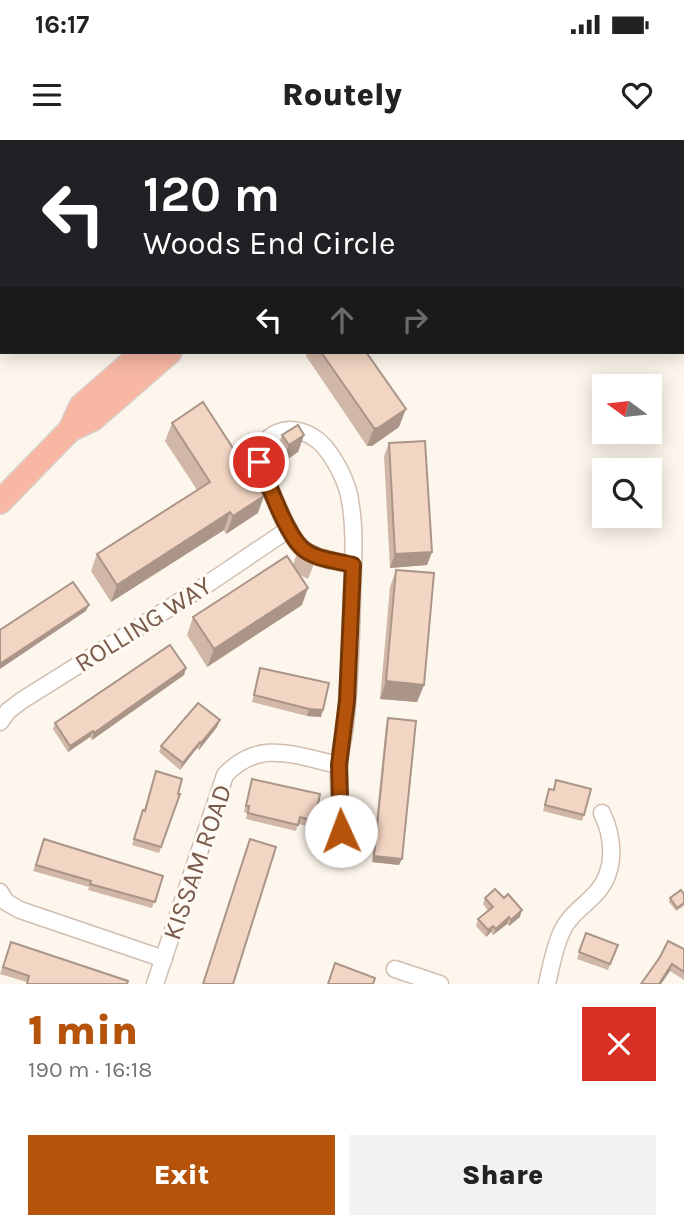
<!DOCTYPE html>
<meta charset="utf-8">
<style>
:root{--surface:#fff;--page:#f2f2f2;--text:#222;--muted:#767676;--accent:#b45309}
body{margin:0;font-family:Karla,sans-serif;background:var(--page);color:var(--text);height:100vh;display:flex;flex-direction:column;font-size:26px;white-space:nowrap}
*{box-sizing:border-box;margin:0}
p{font-size:23px;color:var(--muted)}
.icon{flex:none;width:38px;height:38px;fill:none;stroke:currentColor;stroke-width:2;stroke-linecap:round;stroke-linejoin:round}
.map{position:relative;height:844px;overflow:hidden}
.drawer{display:flex;flex-direction:column;background:var(--surface);flex:1}
.drawer>*{flex:none}
.guide{position:absolute;left:0px;top:0px;width:684px;height:214px;box-shadow:0 4px 18px #0003;background:#202124;color:#fff;overflow:hidden}
.needle{width:46px;rotate:285deg}
.controls{position:absolute;left:592px;top:234px;display:grid;gap:14px}
.controls a{display:grid;place-items:center;width:70px;height:70px;border-radius:0px;background:var(--surface);box-shadow:0 4px 18px #0003;font-size:35px}
.pin{position:absolute;display:grid;place-items:center;width:60px;height:60px;color:#fff;margin:-30px;border:4px solid #fff;border-radius:50%;box-shadow:0 2px 7px #0007}
.me{position:absolute;width:77px;margin:-38px;rotate:358deg;stroke-linejoin:round;filter:drop-shadow(0 0 5px #0008)}
.turn{display:flex;align-items:center;gap:24px;height:147px;padding:0 28px;font-size:32px}
.turn .icon{width:91px;height:91px;stroke-width:2.5}
.turn b{display:block;font-size:49px;line-height:60px}
.lanes{display:flex;align-items:center;height:66px;padding:0 28px;background:#0003;justify-content:center;gap:35px;direction:ltr}
.lanes .off{opacity:.35}
.round{display:grid;place-items:center;flex:none;width:74px;height:74px;border-radius:0px;background:var(--page)}
.headline{display:flex;align-items:center;justify-content:space-between;height:119px;padding:0 28px}
h1{font-size:42px;font-weight:800;line-height:52px;color:var(--accent)}
.primary-button{display:flex;gap:14px;margin-top:auto;padding:14px 28px}
.primary-button a{flex:1;height:80px;border-radius:0px;background:var(--accent);color:#fff;font-size:28px;font-weight:800;line-height:80px;text-align:center}
.primary-button a+a{background:var(--page);color:var(--text)}
.status{display:flex;justify-content:space-between;align-items:center;height:49px;padding:0 35px;background:var(--surface);direction:ltr}
.status svg{height:19px;fill:currentColor}
header{display:flex;justify-content:space-between;align-items:center;height:91px;padding:0 28px;background:var(--surface);font-size:32px;font-weight:800}
.map>svg:first-child{display:block}
.lines{fill:none;stroke-linecap:round;stroke-linejoin:round}
.minor-casing{stroke:#d1beb0;stroke-width:19}
.highway-casing{stroke:#dad1cd;stroke-width:26}
.minor{stroke:#fff;stroke-width:16}
.highway{stroke:#f7b7a3;stroke-width:23}
.wall{fill:#d1b7a8}
.shaded-wall{fill:#aa9588}
.building{fill:#f3d5c3;stroke:#aa9588;stroke-width:2}
.route-casing{stroke:#753606;stroke-width:18}
.route{stroke:#b45309;stroke-width:12}
.labels{text-anchor:middle;stroke-width:6;stroke-linejoin:round;paint-order:stroke}
.street-label{font-size:26px;fill:#7a5c4d;stroke:#fffaf3}
</style>
<div class="status"><b>16:17</b><svg viewBox="0 0 49 12"><path d="M0 12V9h3v3zM5 12V6h3v6zM10 12V3h3v9zM15 12V0h3v12zM26 1h20v11H26zM47 4h2v5h-2z"/></svg></div>
<header><svg class="icon" aria-label="menu" viewBox="0 0 24 24"><path d="M4 6h16M4 12h16M4 18h16"/></svg>Routely<svg class="icon" aria-label="heart" viewBox="0 0 24 24"><path d="M12 20l-8-8c-3-5 5-10 8-4 3-6 11-1 8 4z"/></svg></header>
<div class="map">
<svg width="684" height="844" viewBox="0 0 684 844">
<rect width="100%" height="100%" fill="#fdf6ec"/>
<g class="lines">
<defs>
<g id="minor">
<polyline points="0,14 2,11"/>
<polyline points="0,582 8,571 21,561 209,443 289,389"/>
<path d="M 341,691 C 341,670 338,648 339,627 C 339,613 344,598 345,584 C 350,542 351,499 352,456 C 353,423 356,388 349,355 C 345,337 329,306 313,297 C 290,282 260,292 259,322 C 269,344 285,391 301,407 C 312,419 338,421 353,425"/>
<polyline points="0,752 6,762 20,770 164,819"/>
<polyline points="395,829 440,844"/>
<path d="M 155,844 L 225,635 C 260,598 295,616 339,625"/>
<path d="M 547,844 C 551,827 554,808 562,791 C 570,774 586,765 598,751 C 616,729 614,698 602,673"/>
</g>
<g id="highway">
<polyline points="395,2 397,0"/>
<polyline points="421,2 423,0"/>
<polyline points="70,290 93,279 170,212"/>
<polyline points="0,362 70,290 81,266 143,212"/>
</g>
</defs>
<use href="#minor" class="minor-casing"/>
<use href="#highway" class="highway-casing"/>
<use href="#minor" class="minor"/>
<use href="#highway" class="highway"/>
</g>
<g class="wall">
<polygon points="307,212 366,212 399,287 372,306 367,306 306,216"/>
<polygon points="172,283 258,373 226,394 224,390 111,462 91,431 97,414 197,350 165,301"/>
<polygon points="282,295 304,295 298,312 282,323 276,313"/>
<polygon points="389,303 432,412 427,425 390,428 384,316"/>
<polygon points="320,409 308,439 300,435 302,465 207,527 187,495 193,477 293,425 297,413"/>
<polygon points="396,430 424,545 417,562 380,559 390,447"/>
<polygon points="186,528 184,535 92,600 90,597 68,612 53,589 55,583"/>
<polygon points="260,528 321,577 307,576 252,562"/>
<polygon points="388,578 399,725 372,722 386,585"/>
<polygon points="220,580 217,587 199,610 197,608 180,630 159,612 161,606"/>
<polygon points="156,631 180,654 159,713 132,705 143,670 144,670"/>
<polygon points="252,639 315,681 312,687 298,684 296,691 246,679 247,673 244,672"/>
<polygon points="556,640 584,675 582,681 543,671 549,649 553,650"/>
<polygon points="44,699 163,736 152,768 88,750 89,747 33,731"/>
<polygon points="684,754 684,766 676,771 669,762 670,758"/>
<polygon points="485,758 520,777 509,786 507,784 493,795 491,792 486,797 476,786 478,779 488,771 483,764"/>
<polygon points="586,793 618,805 608,830 577,819"/>
<polygon points="11,802 128,841 27,842 0,834"/>
<polygon points="684,809 684,840 670,831 661,844 641,844"/>
</g>
<g class="shaded-wall">
<polygon points="406,269 399,287 372,306 367,306 374,288"/>
<polygon points="304,295 298,312 282,323 289,305"/>
<polygon points="264,356 258,373 226,394 233,376"/>
<polygon points="230,372 224,390 111,462 117,445"/>
<polygon points="432,412 427,425 390,428 395,414"/>
<polygon points="308,448 302,465 207,527 214,509"/>
<polygon points="89,465 86,471 0,529 0,524"/>
<polygon points="186,528 184,535 92,600 94,593"/>
<polygon points="386,541 424,545 417,562 380,559"/>
<polygon points="309,569 323,570 321,577 307,576"/>
<polygon points="220,580 217,587 199,610 201,603"/>
<polygon points="93,591 90,597 68,612 70,606"/>
<polygon points="200,602 197,608 180,630 183,623"/>
<polygon points="374,716 402,719 399,725 372,722"/>
<polygon points="522,770 520,777 509,786 511,780"/>
<polygon points="509,777 507,784 493,795 496,789"/>
<polygon points="493,786 491,792 486,797 488,790"/>
<polygon points="672,824 670,831 661,844 659,844"/>
</g>
<g class="building">
<polygon points="47,0 80,0 79,2 46,2"/>
<polygon points="110,0 127,0 126,2 113,2"/>
<polygon points="2,75 2,112 0,115 0,77"/>
<polygon points="321,212 366,212 406,269 378,288 374,288"/>
<polygon points="203,262 264,356 233,376 230,372 117,445 97,414 210,342 172,283"/>
<polygon points="298,285 304,295 289,305 282,295"/>
<polygon points="425,301 432,412 395,414 389,303"/>
<polygon points="303,400 320,409 315,421 297,413"/>
<polygon points="287,416 308,448 214,509 193,477"/>
<polygon points="396,430 434,433 424,545 386,541"/>
<polygon points="73,442 89,465 0,524 0,490"/>
<polygon points="170,505 186,528 94,593 93,591 70,606 55,583"/>
<polygon points="260,528 329,543 323,570 309,569 254,555"/>
<polygon points="198,563 220,580 201,603 200,602 183,623 161,606"/>
<polygon points="388,578 416,581 402,719 374,716"/>
<polygon points="156,631 182,639 178,654 180,654 161,707 134,699 143,670 145,671"/>
<polygon points="252,639 320,654 315,681 300,677 298,685 248,673 249,666 246,666"/>
<polygon points="556,640 591,649 584,675 545,665 549,649 554,650"/>
<polygon points="44,699 163,736 155,762 90,744 91,741 36,725"/>
<polygon points="250,699 276,707 233,844 203,844"/>
<polygon points="495,749 504,758 508,754 522,770 511,780 509,777 496,789 493,786 488,790 478,779 493,767 485,758"/>
<polygon points="681,750 684,754 684,763 677,768 670,758"/>
<polygon points="586,793 618,805 610,824 579,812"/>
<polygon points="668,801 684,809 684,832 672,824 659,844 641,844 660,817"/>
<polygon points="11,802 128,841 127,844 27,844 29,836 3,827"/>
<polygon points="335,823 375,838 373,844 328,844"/>
</g>
<g class="lines">
<defs>
<path id="route" d="M 259,322 C 269,344 285,391 301,407 C 312,419 338,421 353,425 L 347,561 L 339,625 L 341,691"/>
</defs>
<use href="#route" class="route-casing"/>
<use href="#route" class="route"/>
</g>
<g class="labels">
<g class="street-label">
<text transform="translate(143 484) rotate(-32)" y="9">ROLLING WAY</text>
<text transform="translate(197 722) rotate(-71)" y="9">KISSAM ROAD</text>
</g>
</g>
</svg>
<div class="controls">
<a><svg class="needle" viewBox="-14 -14 28 28"><path d="M0-13l5 13h-10z" fill="#e53935"/><path d="M0 13l5-13h-10z" fill="#767676"/></svg></a>
<a><svg class="icon" aria-label="search" viewBox="0 0 24 24"><circle cx="10" cy="10" r="6"/><path d="M15 15l6 6"/></svg></a>
</div>
<div class="pin" style="left:259px;top:322px;background:#d93025"><svg class="icon" aria-label="arrive" viewBox="0 0 24 24"><path d="M6 21V4h12l-3 4 3 4H6"/></svg></div>
<svg class="me" style="left:341px;top:691px" viewBox="-20 -20 40 40"><circle r="19" fill="#fff"/><path d="M0-13L10 11 0 6-10 11z" fill="#b45309"/></svg>
<div class="guide">
<div class="turn"><svg class="icon" aria-label="left" viewBox="0 0 24 24"><path d="M17 20v-9H6M10 6l-5 5 5 5"/></svg><div><b>120 m</b>Woods End Circle</div></div>
<div class="lanes"><svg class="icon" aria-label="left" viewBox="0 0 24 24"><path d="M17 20v-9H6M10 6l-5 5 5 5"/></svg><svg class="icon off" aria-label="ahead" viewBox="0 0 24 24"><path d="M12 20V5M6 11l6-6 6 6"/></svg><svg class="icon off" aria-label="right" viewBox="0 0 24 24"><path d="M7 20v-9h11M14 6l5 5-5 5"/></svg></div>
</div>
</div>
<section class="drawer">
<div class="headline"><div><h1>1 min</h1><p>190 m · 16:18</p></div><a class="round" style="background:#d93025;color:#fff"><svg class="icon" aria-label="close" viewBox="0 0 24 24"><path d="M6 6l12 12M18 6L6 18"/></svg></a></div>
<div class="primary-button"><a>Exit</a><a>Share</a></div>
</section>
